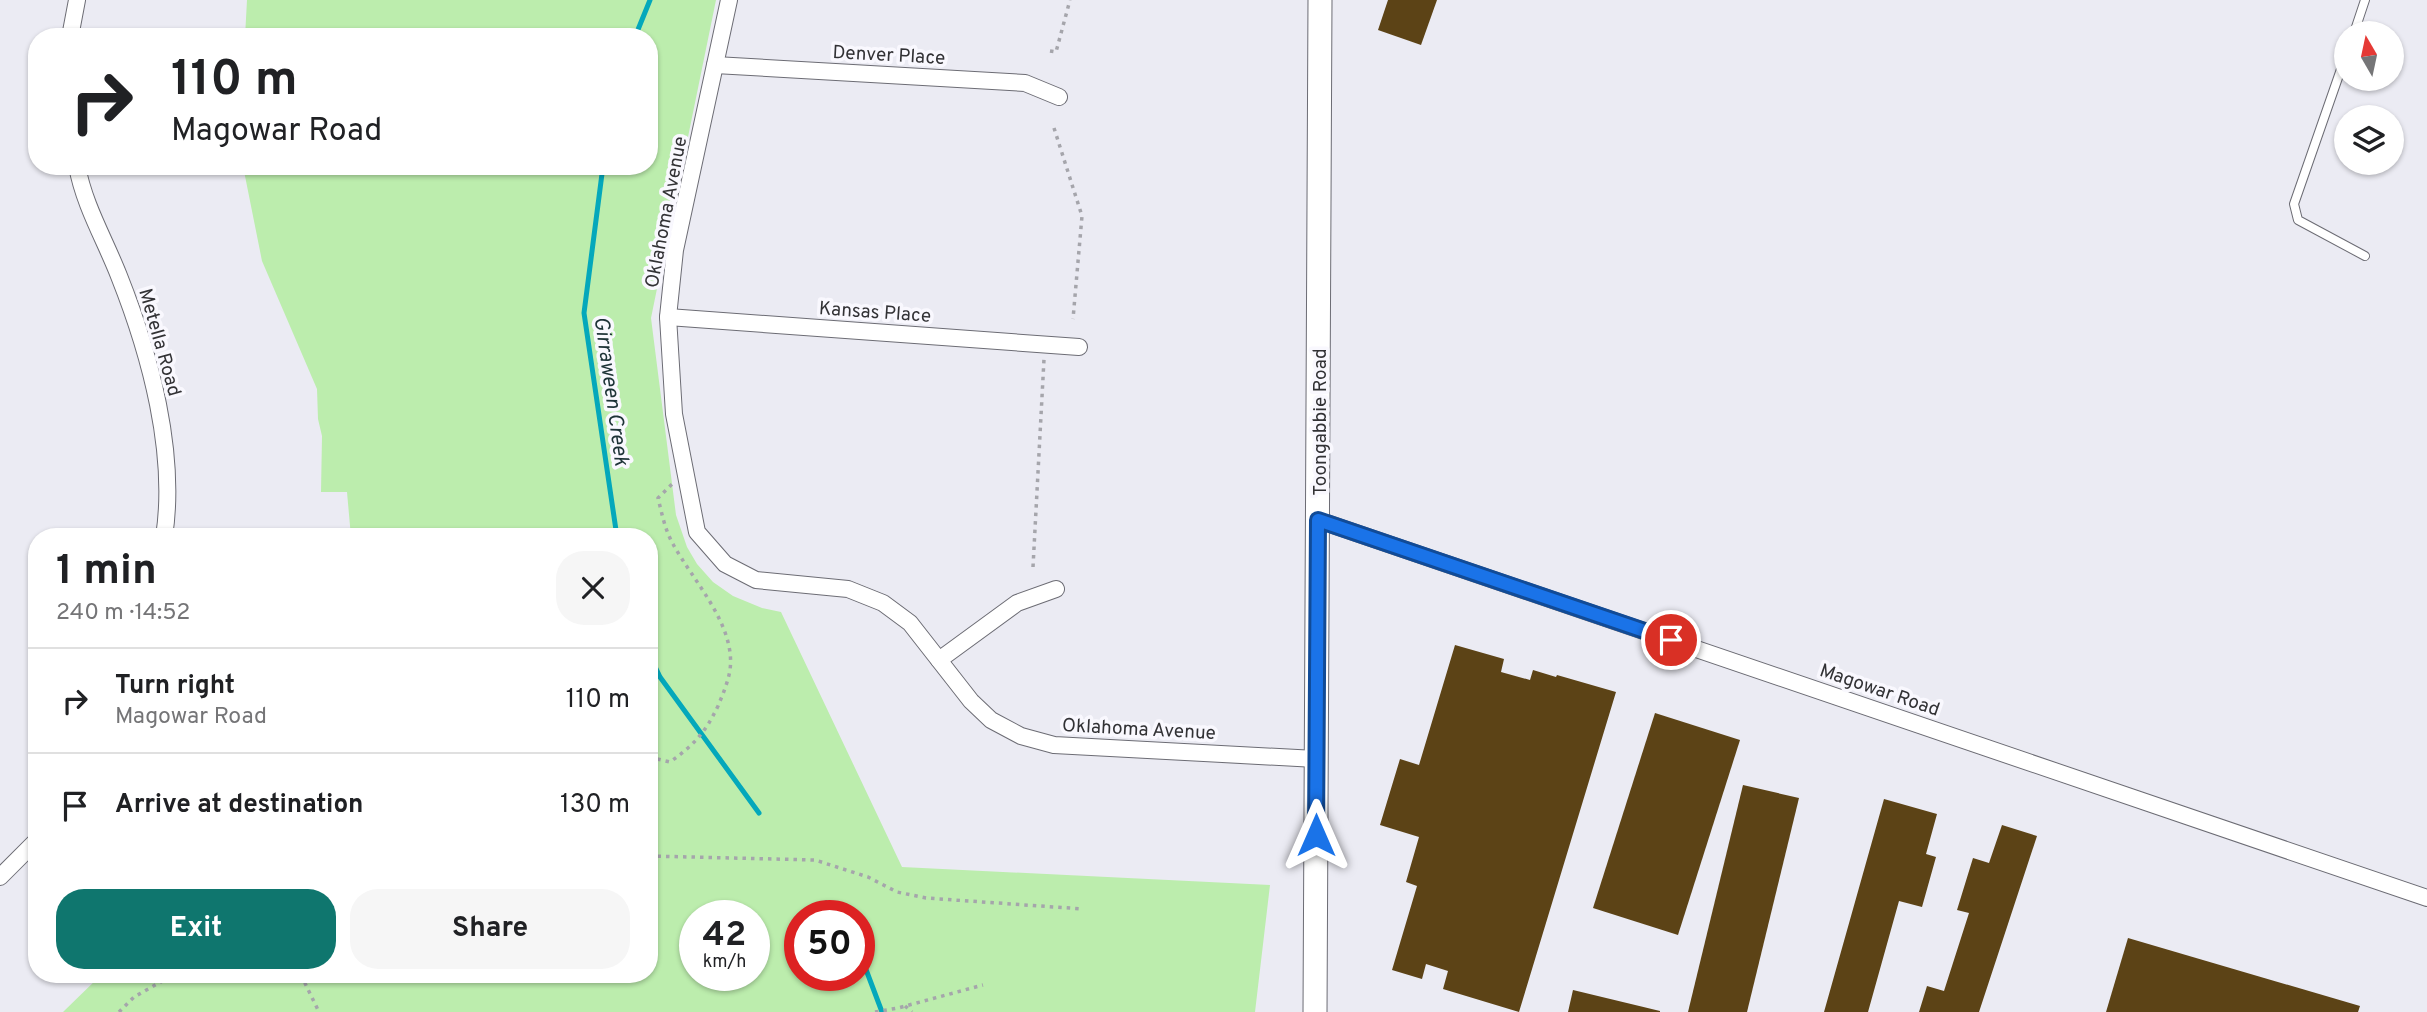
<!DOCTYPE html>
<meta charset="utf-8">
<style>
:root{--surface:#fff;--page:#f6f6f6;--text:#202124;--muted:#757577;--line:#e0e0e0;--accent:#0f766e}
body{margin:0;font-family:Overpass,sans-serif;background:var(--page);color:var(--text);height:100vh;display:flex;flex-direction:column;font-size:26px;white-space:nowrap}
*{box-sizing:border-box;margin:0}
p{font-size:23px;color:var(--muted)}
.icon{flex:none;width:38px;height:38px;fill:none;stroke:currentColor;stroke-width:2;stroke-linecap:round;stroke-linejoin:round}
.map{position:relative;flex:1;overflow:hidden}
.sheet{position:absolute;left:28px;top:528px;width:630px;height:455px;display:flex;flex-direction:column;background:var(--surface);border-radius:28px;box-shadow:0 2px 5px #0004}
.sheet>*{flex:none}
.hud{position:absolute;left:28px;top:28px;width:630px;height:147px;border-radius:28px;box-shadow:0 2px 5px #0004;background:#fff;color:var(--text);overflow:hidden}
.needle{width:46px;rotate:351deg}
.controls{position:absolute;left:2334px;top:21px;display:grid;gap:14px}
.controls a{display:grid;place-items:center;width:70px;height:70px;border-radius:50%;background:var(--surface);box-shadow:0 2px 5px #0004;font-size:35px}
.speed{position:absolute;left:679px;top:900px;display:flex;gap:14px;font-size:35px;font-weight:700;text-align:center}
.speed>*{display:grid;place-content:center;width:91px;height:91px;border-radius:50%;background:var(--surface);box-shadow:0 2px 5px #0004;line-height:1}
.speed small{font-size:18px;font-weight:400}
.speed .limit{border:10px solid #d22;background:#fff;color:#111}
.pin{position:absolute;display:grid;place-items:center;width:60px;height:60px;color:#fff;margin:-30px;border:4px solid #fff;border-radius:50%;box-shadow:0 2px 7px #0007}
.me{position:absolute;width:77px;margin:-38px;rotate:0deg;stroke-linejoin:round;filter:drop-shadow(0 0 5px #0008)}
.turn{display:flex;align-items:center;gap:24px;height:147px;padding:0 28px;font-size:32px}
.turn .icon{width:91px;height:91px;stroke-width:2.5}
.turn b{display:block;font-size:49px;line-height:60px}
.round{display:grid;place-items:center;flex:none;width:74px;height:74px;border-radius:28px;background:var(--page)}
.headline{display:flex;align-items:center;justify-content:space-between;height:119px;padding:0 28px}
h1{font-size:42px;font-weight:700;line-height:52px}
.primary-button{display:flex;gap:14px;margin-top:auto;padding:14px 28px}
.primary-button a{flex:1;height:80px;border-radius:28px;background:var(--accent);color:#fff;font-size:28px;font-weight:700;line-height:80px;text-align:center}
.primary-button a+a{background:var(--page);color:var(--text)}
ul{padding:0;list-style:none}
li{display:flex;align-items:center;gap:21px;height:105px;padding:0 28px;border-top:2px solid var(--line)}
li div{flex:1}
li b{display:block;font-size:26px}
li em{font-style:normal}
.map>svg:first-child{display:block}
.green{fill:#bcedad;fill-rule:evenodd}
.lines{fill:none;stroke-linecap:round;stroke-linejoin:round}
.stream{stroke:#04a8bb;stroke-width:5}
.building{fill:#5c4316}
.service-casing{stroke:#6c6c74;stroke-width:10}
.minor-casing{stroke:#6c6c74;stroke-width:18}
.secondary-casing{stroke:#6c6c74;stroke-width:25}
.path{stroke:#a5a5ab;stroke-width:3.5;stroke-dasharray:3.5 5;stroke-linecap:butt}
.service{stroke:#fff;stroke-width:8}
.minor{stroke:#fff;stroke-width:16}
.secondary{stroke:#fff;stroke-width:23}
.route-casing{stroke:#114b97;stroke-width:18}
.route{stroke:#1a73e8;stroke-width:12}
.labels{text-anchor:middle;stroke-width:7;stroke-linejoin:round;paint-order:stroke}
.street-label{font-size:19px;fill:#323235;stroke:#f9f8fe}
.water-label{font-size:21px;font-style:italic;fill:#1d3336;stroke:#f9f8fe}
</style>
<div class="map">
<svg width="2427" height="1012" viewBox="0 0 2427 1012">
<rect width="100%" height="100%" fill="#ebebf3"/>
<path class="green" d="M 247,0 L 716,0 L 651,318 L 676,515 L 687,547 L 697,564 L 713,582 L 733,596 L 762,608 L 781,612 L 902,867 L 1270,885 L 1255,1012 L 63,1012 L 101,975 L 649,975 L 649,537 L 351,537 L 347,492 L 321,492 L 322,436 L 318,419 L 317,389 L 262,261 L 243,166 L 649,166 L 649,37 L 245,37 ZM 695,915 L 754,915 L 754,975 L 695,975 ZM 800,915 L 859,915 L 859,975 L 800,975 Z"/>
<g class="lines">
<g class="stream">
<polyline points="635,37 650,0"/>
<polyline points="603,166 584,313 617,537"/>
<polyline points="649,654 660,677 759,813"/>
<polyline points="826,903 835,915"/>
<polyline points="859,951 882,1012"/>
</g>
</g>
<g class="building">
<polygon points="1388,0 1437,0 1421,45 1378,30"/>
<polygon points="1455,645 1504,659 1501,672 1530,680 1533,670 1556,677 1557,675 1616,692 1519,1012 1443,989 1448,971 1426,964 1422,979 1392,970 1417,886 1406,882 1419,837 1380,825 1400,759 1419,765"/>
<polygon points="1655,713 1740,740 1678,935 1593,908"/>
<polygon points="1743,785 1799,798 1747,1012 1688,1012"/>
<polygon points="1884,799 1937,814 1926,854 1936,857 1922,907 1899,901 1868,1012 1824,1012"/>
<polygon points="2002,825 2037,836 1979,1012 1919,1012 1927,986 1944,991 1969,913 1957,910 1973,858 1989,863"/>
<polygon points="2128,938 2360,1006 2358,1012 2106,1012"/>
<polygon points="1573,990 1660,1011 1660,1012 1568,1012"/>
</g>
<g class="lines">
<defs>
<g id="service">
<polyline points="2354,33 2365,0"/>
<polyline points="2347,52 2294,204 2298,220 2365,256"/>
</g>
<g id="minor">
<polyline points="729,0 675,250 668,317 674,414 697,532 725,564 756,580 848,589 883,603 910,623 971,701 991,720 1021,736 1054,745 1316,759"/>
<polyline points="70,37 77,0"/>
<polyline points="715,65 1025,83 1059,97"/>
<path d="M 77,166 C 84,205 105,240 119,276 C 150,354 177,453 164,537"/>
<polyline points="668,317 1079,347"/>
<polyline points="1318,520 2427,898"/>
<polyline points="939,660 1017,603 1056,589"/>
<polyline points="0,877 37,840"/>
</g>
<polyline id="secondary" points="1315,1012 1320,0"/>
</defs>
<use href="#service" class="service-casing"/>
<use href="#minor" class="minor-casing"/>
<use href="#secondary" class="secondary-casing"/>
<g class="path">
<polyline points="1050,51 1056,52 1070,0"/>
<polyline points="1054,128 1082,216 1073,319"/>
<polyline points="1033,567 1044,359"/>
<path d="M 649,757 L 670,762 C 694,745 705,733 718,706 C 723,694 728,682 730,670 C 736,625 693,581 673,544 C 665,530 662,514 658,498 L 672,484"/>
<polyline points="649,856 815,860 868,877 897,892 926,898 1083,909"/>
<polyline points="301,975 319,1012"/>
<polyline points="905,1006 912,1012"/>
<polyline points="119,1012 134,997 173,975"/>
<polyline points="875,1012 898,1008 983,985"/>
</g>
<use href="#service" class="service"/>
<use href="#minor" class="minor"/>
<use href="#secondary" class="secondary"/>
</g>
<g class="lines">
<defs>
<polyline id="route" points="1316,835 1318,520 1671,640"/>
</defs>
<use href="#route" class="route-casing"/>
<use href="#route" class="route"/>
</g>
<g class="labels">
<g class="street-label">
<text transform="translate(889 54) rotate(3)" y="7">Denver Place</text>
<text transform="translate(665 212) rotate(-79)" y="7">Oklahoma Avenue</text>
<text transform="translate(875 311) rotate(4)" y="7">Kansas Place</text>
<text transform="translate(161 342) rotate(74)" y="7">Metella Road</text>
<text transform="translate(1319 422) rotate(-90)" y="7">Toongabbie Road</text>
<text transform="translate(1880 689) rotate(19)" y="7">Magowar Road</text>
<text transform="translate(1139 728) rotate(3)" y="7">Oklahoma Avenue</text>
</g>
<g class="water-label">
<text transform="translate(612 391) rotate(82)" y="7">Girraween Creek</text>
</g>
</g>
</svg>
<div class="controls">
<a><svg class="needle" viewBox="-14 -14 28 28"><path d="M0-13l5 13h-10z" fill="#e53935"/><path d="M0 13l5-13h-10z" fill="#757577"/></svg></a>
<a><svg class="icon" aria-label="layers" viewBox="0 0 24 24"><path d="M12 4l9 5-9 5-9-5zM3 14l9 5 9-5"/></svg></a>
</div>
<div class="speed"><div>42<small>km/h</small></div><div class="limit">50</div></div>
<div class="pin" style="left:1671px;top:640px;background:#d93025"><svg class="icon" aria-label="arrive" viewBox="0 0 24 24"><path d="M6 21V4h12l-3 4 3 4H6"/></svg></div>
<svg class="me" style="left:1316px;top:835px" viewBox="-20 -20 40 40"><path d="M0-17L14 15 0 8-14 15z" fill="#1a73e8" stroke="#fff" stroke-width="4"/></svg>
<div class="hud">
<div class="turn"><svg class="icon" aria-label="right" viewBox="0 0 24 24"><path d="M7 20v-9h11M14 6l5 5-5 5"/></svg><div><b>110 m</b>Magowar Road</div></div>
</div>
<section class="sheet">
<div class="headline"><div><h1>1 min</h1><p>240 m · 14:52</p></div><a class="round"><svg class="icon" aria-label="close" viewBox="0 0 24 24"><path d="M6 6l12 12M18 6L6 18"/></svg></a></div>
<ul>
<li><svg class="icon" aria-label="right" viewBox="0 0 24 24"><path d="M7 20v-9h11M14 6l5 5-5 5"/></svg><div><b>Turn right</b><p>Magowar Road</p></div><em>110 m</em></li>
<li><svg class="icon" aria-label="arrive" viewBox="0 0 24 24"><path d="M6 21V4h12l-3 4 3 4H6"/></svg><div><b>Arrive at destination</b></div><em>130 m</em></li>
</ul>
<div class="primary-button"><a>Exit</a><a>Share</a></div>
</section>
</div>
